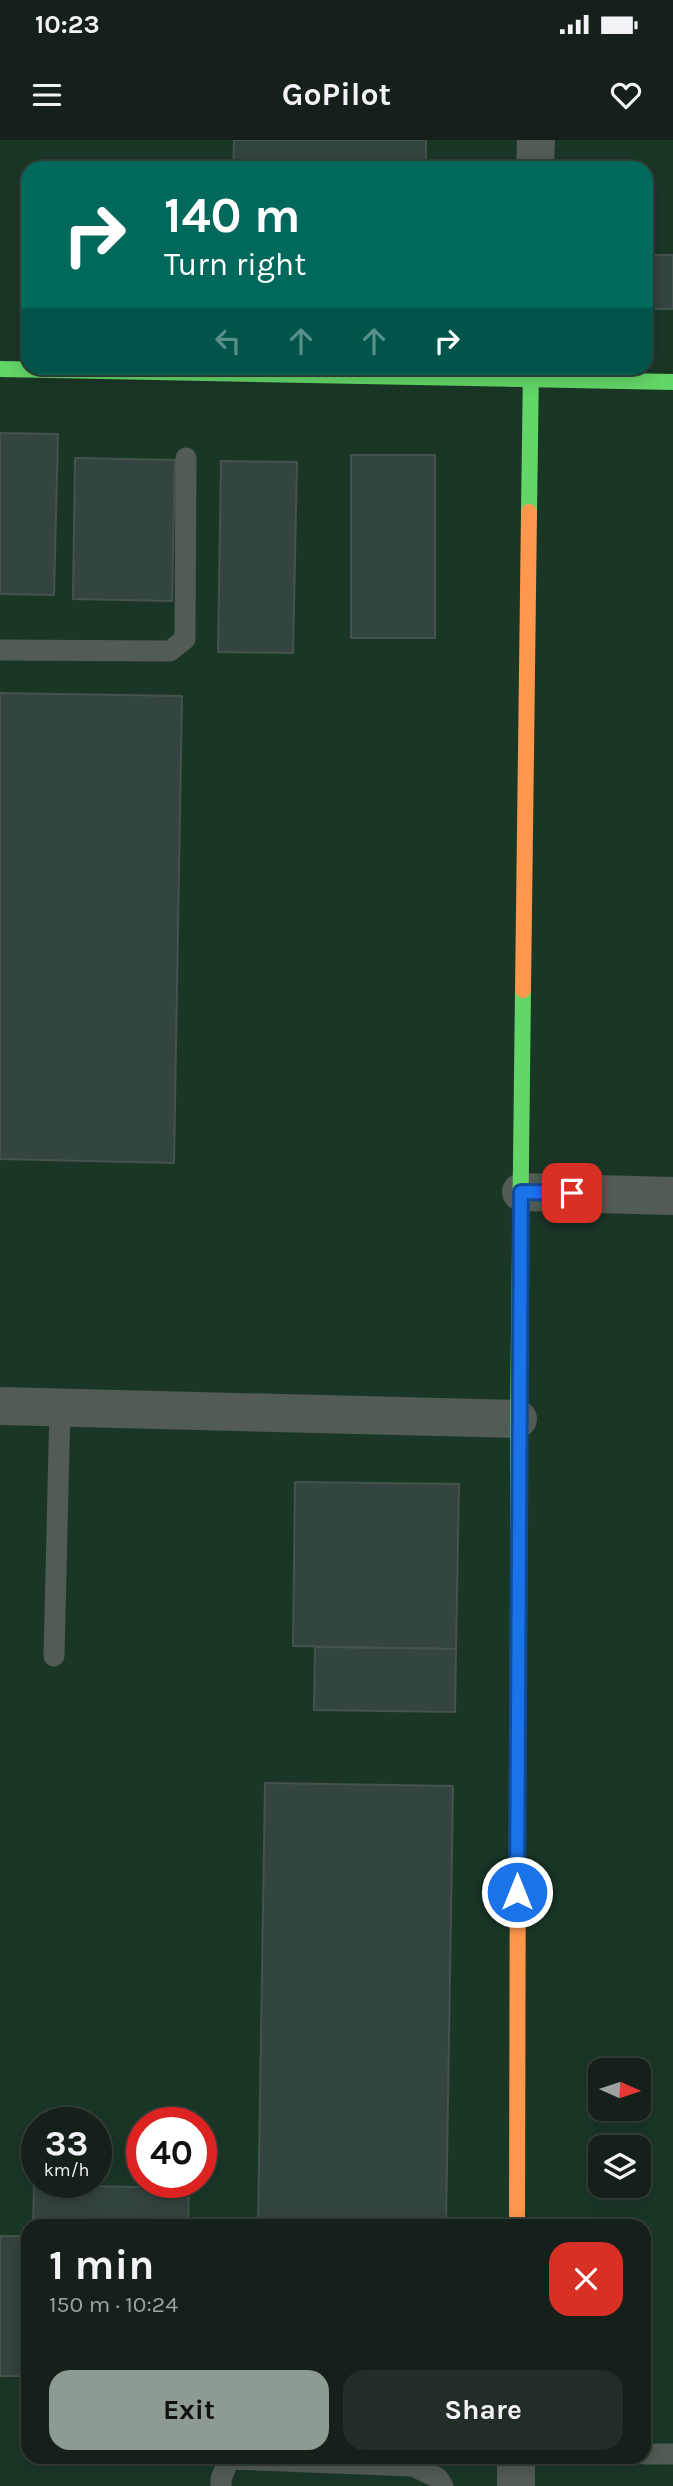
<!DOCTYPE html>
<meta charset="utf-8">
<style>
:root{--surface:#16201a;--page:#232d27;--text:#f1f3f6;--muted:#9ea3a2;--line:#353e39;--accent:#8d9b92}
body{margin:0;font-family:Karla,sans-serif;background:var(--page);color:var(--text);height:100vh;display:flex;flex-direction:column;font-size:26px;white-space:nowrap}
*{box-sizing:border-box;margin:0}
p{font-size:23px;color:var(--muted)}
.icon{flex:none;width:38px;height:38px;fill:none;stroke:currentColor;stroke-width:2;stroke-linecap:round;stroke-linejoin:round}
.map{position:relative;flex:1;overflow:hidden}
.side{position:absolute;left:21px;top:2079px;width:630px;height:245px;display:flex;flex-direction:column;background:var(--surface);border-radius:21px;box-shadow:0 4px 18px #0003,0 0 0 2px var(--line)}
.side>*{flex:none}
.guide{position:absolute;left:21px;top:21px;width:632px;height:214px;border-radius:21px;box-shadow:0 4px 18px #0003,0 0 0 2px var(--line);background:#00695c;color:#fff;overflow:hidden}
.needle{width:46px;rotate:93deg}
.buttons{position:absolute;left:588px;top:1918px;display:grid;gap:14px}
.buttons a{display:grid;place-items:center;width:63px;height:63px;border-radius:14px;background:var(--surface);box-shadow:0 4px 18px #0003,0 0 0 2px var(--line);font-size:35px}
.speed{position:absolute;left:21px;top:1967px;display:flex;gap:14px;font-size:35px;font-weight:700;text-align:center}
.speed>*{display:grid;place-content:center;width:91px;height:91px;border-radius:50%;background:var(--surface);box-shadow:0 4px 18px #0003,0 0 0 2px var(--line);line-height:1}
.speed small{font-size:18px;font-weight:400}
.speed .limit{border:10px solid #d22;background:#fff;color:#111}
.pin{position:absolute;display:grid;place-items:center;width:60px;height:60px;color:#fff;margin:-30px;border-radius:14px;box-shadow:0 4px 10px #0006}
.me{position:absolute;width:77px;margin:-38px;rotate:0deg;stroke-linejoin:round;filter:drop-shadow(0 0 5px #0008)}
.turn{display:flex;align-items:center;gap:24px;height:147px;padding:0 28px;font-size:32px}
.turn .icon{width:91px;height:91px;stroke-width:2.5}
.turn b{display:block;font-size:49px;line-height:60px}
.lanes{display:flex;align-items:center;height:66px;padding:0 28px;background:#0003;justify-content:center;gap:35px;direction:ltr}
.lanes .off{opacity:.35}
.round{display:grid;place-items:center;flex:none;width:74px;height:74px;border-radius:21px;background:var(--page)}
.summary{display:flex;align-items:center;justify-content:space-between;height:119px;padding:0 28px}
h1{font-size:42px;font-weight:700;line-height:52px}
.cta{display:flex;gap:14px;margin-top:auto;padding:14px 28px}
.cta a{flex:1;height:80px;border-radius:21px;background:var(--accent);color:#111;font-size:28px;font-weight:700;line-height:80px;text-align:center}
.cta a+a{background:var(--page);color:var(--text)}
.status{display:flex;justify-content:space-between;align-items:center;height:49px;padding:0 35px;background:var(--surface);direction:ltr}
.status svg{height:19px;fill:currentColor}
header{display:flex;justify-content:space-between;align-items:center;height:91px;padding:0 28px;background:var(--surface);font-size:32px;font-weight:700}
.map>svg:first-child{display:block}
.built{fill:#1a3726;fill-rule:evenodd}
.building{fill:#34443f;stroke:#46524d;stroke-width:2}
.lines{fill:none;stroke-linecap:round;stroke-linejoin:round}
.lane{stroke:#525c55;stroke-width:21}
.street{stroke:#525c55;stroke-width:38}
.fast{stroke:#63d668;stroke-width:16}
.slow{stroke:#ff974d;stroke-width:16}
.route-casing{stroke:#114b97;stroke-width:18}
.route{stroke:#1a73e8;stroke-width:12}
</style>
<div class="status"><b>10:23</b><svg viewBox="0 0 49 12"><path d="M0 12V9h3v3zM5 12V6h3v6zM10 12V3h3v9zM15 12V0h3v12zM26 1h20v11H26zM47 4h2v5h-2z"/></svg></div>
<header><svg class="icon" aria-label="menu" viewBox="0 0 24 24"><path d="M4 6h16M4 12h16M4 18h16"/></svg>GoPilot<svg class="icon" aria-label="heart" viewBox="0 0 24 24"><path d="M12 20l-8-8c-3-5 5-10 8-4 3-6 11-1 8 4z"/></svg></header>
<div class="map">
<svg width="673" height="2346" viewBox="0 0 673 2346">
<rect width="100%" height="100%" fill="#1d2a22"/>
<path class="built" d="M 0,0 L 673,0 L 673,2346 L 0,2346 ZM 28,28 L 646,28 L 646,228 L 28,228 ZM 600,1930 L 639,1930 L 639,1969 L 600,1969 ZM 37,1983 L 96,1983 L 96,2042 L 37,2042 ZM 142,1983 L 201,1983 L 201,2042 L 142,2042 ZM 600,2007 L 639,2007 L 639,2046 L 600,2046 ZM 28,2086 L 644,2086 L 644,2317 L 28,2317 Z"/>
<g class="building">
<polygon points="234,0 426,0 426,28 233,28"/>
<rect x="646" y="115" width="27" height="54"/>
<polygon points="0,293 58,294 54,455 0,454"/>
<rect x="351" y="315" width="84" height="183"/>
<polygon points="75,318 175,320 172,461 73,459"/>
<polygon points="221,321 297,322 293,513 218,512"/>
<polygon points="0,553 182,556 174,1023 0,1019"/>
<polygon points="295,1342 459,1344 456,1509 293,1506"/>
<polygon points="315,1507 456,1509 455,1572 314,1570"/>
<polygon points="265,1643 453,1646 446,2086 258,2086"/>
<polygon points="34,2045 189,2048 188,2086 33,2086"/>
<polygon points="0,2096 28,2096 25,2236 0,2236"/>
</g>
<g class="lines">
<g class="lane">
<polyline points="0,510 170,511 185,499 186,318"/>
<polyline points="54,1516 60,1267"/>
<polyline points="644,2314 673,2314"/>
<polyline points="221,2346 221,2339 229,2319 413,2326 438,2338 443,2346"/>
</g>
<g class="street">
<polyline points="535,28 536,0"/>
<polyline points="521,1052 673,1056"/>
<polyline points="0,1266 518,1279"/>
<polyline points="516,2346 516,2317"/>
</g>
<g class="fast">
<polyline points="0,229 673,242"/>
<polyline points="529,372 531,228"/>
<polyline points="518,1636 518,1279 523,850"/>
</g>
<g class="slow">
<polyline points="523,850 529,372"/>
<polyline points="517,2086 518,1636"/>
</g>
</g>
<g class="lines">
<defs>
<polyline id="route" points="517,1752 521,1052 572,1053"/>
</defs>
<use href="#route" class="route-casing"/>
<use href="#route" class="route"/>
</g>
</svg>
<div class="buttons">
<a><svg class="needle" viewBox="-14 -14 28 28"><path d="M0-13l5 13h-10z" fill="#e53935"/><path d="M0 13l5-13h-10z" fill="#9ea3a2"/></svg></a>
<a><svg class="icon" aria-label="layers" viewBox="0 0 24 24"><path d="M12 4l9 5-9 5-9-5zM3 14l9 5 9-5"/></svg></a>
</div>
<div class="speed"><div>33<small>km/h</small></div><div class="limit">40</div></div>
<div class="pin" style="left:572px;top:1053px;background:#d93025"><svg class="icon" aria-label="arrive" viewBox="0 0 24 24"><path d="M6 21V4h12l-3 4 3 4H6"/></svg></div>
<svg class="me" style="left:517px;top:1752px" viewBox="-20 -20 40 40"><circle r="17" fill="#1a73e8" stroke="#fff" stroke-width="3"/><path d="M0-11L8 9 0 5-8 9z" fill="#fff"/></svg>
<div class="guide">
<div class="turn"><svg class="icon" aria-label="right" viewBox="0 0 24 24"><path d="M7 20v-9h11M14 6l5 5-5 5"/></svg><div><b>140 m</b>Turn right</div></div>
<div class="lanes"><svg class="icon off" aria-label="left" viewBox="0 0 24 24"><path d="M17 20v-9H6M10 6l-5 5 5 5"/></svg><svg class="icon off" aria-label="ahead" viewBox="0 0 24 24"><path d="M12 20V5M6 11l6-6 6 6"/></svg><svg class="icon off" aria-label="ahead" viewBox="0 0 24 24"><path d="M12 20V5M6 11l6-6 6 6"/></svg><svg class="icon" aria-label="right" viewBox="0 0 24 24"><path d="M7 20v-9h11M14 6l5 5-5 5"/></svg></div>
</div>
<section class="side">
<div class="summary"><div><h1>1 min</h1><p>150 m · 10:24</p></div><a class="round" style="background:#d93025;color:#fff"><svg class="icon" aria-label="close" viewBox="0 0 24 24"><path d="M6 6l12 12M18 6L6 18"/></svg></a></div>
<div class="cta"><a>Exit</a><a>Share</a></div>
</section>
</div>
